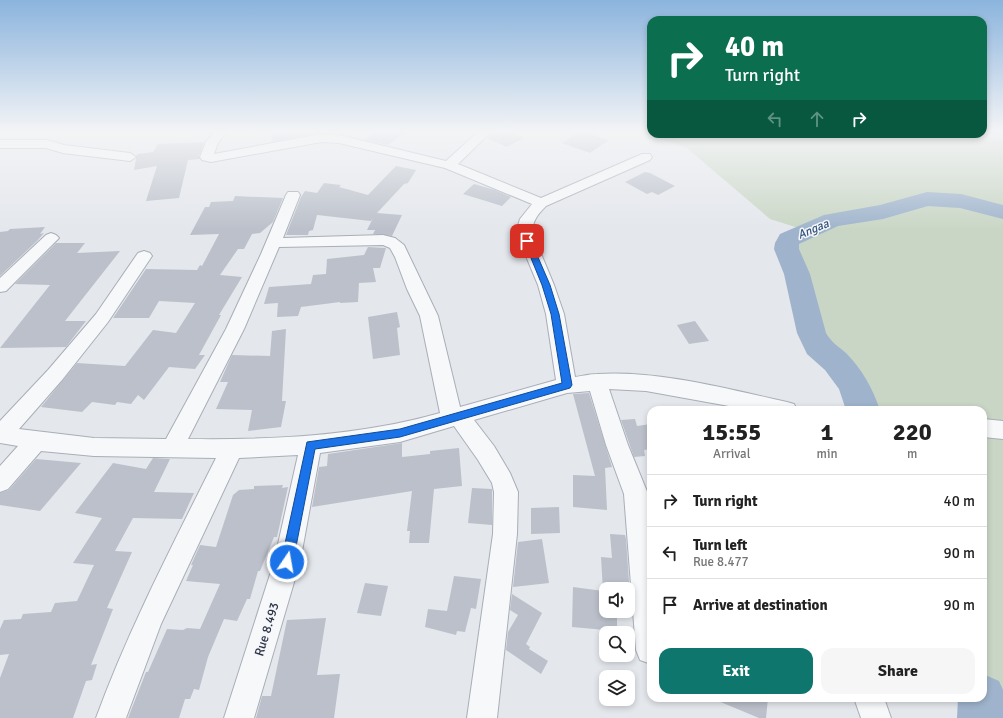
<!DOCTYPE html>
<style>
:root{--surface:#fff;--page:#f6f6f6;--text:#222;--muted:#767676;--line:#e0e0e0;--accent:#0f766e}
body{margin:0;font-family:Signika,sans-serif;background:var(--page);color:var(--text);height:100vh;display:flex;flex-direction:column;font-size:15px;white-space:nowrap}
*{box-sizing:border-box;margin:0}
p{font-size:13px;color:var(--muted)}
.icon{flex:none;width:22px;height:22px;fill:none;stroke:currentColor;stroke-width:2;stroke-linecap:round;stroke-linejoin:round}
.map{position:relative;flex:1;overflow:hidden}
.drawer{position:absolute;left:647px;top:406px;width:340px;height:296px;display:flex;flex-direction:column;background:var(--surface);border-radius:12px;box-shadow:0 2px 6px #0003}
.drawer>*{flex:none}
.guide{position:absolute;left:647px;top:16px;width:340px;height:122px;border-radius:12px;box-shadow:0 2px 6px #0003;background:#0b6e4f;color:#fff;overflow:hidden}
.controls{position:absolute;left:599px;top:582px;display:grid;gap:8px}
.controls a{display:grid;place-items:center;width:36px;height:36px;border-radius:8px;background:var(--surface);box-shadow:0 2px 6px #0003;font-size:20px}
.pin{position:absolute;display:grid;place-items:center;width:34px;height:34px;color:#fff;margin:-17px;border-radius:8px;box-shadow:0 2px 6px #0006}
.me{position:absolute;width:44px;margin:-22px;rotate:12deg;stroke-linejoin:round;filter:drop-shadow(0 0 3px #0008)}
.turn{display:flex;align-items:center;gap:14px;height:84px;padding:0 12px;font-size:18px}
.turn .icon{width:52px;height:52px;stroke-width:2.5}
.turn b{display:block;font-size:28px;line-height:34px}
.lanes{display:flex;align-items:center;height:38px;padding:0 12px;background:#0003;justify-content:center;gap:20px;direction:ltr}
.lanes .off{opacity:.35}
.eta{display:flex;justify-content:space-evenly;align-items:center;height:68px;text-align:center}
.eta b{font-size:24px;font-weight:700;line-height:28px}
.cta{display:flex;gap:8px;margin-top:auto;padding:8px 12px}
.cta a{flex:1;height:46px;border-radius:12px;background:var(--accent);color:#fff;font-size:16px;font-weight:700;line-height:46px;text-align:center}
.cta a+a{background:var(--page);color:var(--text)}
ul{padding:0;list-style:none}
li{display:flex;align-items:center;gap:12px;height:52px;padding:0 12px;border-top:1px solid var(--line)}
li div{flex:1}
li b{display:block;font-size:15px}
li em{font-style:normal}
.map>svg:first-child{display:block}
.green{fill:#c9d6c5}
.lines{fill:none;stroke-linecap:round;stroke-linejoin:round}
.stream{stroke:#9fb4cc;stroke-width:5.5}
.river{fill:#9fb4cc;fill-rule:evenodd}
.building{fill:#bbc0ca}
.minor-casing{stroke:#a9aeb7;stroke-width:2}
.minor{fill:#f7f8fa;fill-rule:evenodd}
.route{fill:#1a73e8;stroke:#114b97}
.labels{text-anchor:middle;stroke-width:3;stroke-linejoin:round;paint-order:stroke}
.water-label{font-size:12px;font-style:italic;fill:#34527a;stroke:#f4f6f9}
.near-street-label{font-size:13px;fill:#2b3445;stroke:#f4f6f9}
</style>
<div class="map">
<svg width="1003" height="718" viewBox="0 0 1003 718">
<rect width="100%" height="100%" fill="#e4e7ec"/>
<polygon class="green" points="635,130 651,130 651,134 983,134 983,130 1003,130 1003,718 982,718 982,716 983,410 863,410 859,395 838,365 818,345 807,326 794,263 786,250 787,243 789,239 808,231 770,219 687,148"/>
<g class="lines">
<polyline class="stream" points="737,406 747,410"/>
<g class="river">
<path d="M 927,192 L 961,194 L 1003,205 L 1003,219 L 960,208 L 928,206 L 883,219 L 838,226 L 799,244 L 799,249 L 810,274 L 826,333 C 831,342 839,347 846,353 C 862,369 873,389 880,410 L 846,410 L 839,389 L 825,370 L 807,354 L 797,333 L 784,274 L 774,249 L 775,243 L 780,234 L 824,215 L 880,205 Z"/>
<polygon points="983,674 999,681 1003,690 1003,718 957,718 958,698 983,698"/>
</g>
</g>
<g class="building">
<polygon points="270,130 310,130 311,134 273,142"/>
<polygon points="379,130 408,130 388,145 365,140"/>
<polygon points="500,130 506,130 524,138 507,147 487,138"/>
<polygon points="581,131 605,139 609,140 590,153 562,143"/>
<polygon points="205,142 199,156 200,159 188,160 179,198 146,201 157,166 134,170 137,154 153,152 158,144"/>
<polygon points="396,166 416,170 408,183 404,184 377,213 402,215 392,236 373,234 375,230 367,230 373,218 371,221 317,215 313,230 309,231 308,235 286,235 301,197 305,191 317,193 324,183 341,185 339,187 368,195"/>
<polygon points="645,172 650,173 675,186 658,195 652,192 647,194 625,182"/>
<polygon points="474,184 495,190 511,197 502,206 463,194"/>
<polygon points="235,196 283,198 273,222 260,233 252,234 244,249 238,249 220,275 242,277 219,315 221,315 199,355 205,355 195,369 169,367 144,400 138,395 131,404 117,402 115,405 92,402 82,412 41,407 77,363 125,366 153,330 176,333 195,303 159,301 149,318 113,318 146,269 197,270 200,265 202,266 219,234 190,235 205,207 209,207 211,202 233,201"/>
<polygon points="45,227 40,234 44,233 37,241 0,276 0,232 8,231 10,229"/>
<polygon points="56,243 85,243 77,253 120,251 65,321 86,321 66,347 0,348 50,285 15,284"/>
<polygon points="368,247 386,248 380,268 373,268 376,282 359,283 358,302 340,303 340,302 301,307 298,316 277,317 278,303 264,304 269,287 311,284 313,275 326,274 327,259 364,255"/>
<polygon points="397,312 400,327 397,328 400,355 373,359 368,317"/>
<polygon points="695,321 709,341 689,344 677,325"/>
<polygon points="286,329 282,401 286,401 281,427 248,431 252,410 216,409 228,382 220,382 232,355 270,356 272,331"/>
<polygon points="589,393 612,467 605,468 607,510 573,507 573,475 595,476 573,394"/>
<polygon points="635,419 637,426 651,424 651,449 644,450 645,456 634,457 621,420"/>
<polygon points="402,443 402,457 430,454 430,451 459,448 462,486 434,489 429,543 409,543 410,531 407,531 412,491 312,507 319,467 327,466 328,454"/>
<polygon points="153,458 170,459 154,492 194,493 182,519 133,518 115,551 132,552 107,608 113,609 91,665 97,664 92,680 86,681 73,718 0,718 0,678 9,654 0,655 0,629 4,620 21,619 23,614 51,612 55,603 77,601 94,565 73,563 102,518 75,513 113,463 146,469"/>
<polygon points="36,459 81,463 40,511 0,505 0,493 9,490"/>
<polygon points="283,485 282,488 288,487 277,537 274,537 260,571 258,571 250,599 247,599 237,621 224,619 208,657 199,690 194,689 190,699 185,699 179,718 128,718 146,672 148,672 167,629 183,630 187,628 200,629 220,584 186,581 193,565 191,565 200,545 216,547 233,495 239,490 254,489 254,486"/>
<polygon points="472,488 492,489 492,525 468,523"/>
<polygon points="559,507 560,533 531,534 531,508"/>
<polygon points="610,534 625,535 626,539 630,596 628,596 628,589 606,589 606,611 617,611 617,631 572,627 573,587 603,591 601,557 612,558"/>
<polygon points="542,539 549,583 513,587 518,542"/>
<polygon points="454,576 481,579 476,609 471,608 465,632 457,631 456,635 425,627 428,609 447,611"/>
<polygon points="365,583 388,586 381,616 357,613"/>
<polygon points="512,594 542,613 526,644 530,647 529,649 548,661 541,674 506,650 508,632 518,615 510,610"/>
<polygon points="326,618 317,675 340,674 334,718 256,718 262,696 271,696 287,620"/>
<polygon points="711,698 768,698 766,718 759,718"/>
</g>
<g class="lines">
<defs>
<g id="minor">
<path d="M 216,130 L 228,130 L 218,143 L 214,154 L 321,134 L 339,135 L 446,161 L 480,130 L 493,130 L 458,164 L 541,198 L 642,154 L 650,154 L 652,157 L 650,160 L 546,206 C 538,214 533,220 532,232 L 554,285 L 564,314 L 575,377 C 582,376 590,374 597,374 C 657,370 728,389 787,402 L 794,404 L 797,410 L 751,410 L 646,391 L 609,389 L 628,445 L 648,494 L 651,526 L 651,664 L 640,660 L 636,650 L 624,494 L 606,445 L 590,391 L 567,393 L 474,420 L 494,446 L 510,473 L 518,492 L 517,534 L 497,718 L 467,718 L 493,534 L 494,492 L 492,483 L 478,460 L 454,426 L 400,442 L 320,453 L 300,562 L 254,718 L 224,718 L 274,562 L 298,455 L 239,458 L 161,624 L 126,718 L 96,718 C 129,628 173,544 216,458 L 94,456 L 41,451 L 8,489 L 0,492 L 0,466 L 18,446 L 0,443 L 0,421 L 48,370 L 96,314 L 138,253 L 144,251 L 150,253 L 152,256 L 108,322 L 62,380 L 19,429 L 94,438 L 166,439 L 226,329 L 261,254 L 286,195 L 288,192 L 298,192 L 300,195 L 283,238 L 383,235 L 395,238 L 404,245 L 438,316 L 460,407 L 556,380 L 546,314 L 538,285 L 516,232 L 520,219 L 532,204 L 445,168 L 339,143 L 321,142 L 211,162 L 202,160 L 200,157 L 206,142 ZM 383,245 L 390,248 L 395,257 L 407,289 L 420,316 L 440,413 C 359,436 273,440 188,439 L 244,329 L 279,247 Z"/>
<polygon points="0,140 47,140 64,145 130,153 136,157 130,161 63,153 46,148 0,148"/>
<polygon points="51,233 56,235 59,238 6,291 0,292 0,278 46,235"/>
<polygon points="983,419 1003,421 1003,439 983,437"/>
<polygon points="854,698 884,698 891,718 861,718"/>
</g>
</defs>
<use href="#minor" class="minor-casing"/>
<use href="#minor" class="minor"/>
</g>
<linearGradient id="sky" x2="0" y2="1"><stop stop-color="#8bb4dd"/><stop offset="0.57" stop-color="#f3f4f6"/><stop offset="1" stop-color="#f3f4f6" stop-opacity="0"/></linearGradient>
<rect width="1003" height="230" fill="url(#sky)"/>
<polygon class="route" points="527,239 531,241 550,285 559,314 572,385 570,388 400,437 315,449 293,562 291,566 287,568 283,566 281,562 307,442 400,429 562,383 551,314 542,285 524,241"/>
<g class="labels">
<g class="water-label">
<text transform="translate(813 229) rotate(-23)" y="4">Angaa</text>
</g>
<g class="near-street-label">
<text transform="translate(266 629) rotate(-73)" y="5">Rue 8.493</text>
</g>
</g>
</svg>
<div class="controls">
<a><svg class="icon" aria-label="sound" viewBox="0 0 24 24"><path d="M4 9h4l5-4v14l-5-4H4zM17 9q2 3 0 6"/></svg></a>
<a><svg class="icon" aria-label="search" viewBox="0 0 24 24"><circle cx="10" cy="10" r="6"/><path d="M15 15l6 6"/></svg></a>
<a><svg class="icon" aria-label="layers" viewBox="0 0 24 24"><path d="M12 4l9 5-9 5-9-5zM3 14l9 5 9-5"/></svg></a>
</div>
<div class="pin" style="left:527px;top:241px;background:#d93025"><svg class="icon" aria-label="arrive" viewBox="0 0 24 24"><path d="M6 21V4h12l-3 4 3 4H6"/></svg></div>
<svg class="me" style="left:287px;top:562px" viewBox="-20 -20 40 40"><circle r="17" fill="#1a73e8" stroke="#fff" stroke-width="3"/><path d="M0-11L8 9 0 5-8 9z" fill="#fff"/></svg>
<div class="guide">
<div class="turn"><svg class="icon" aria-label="right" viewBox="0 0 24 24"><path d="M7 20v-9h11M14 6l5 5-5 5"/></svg><div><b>40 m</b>Turn right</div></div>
<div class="lanes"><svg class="icon off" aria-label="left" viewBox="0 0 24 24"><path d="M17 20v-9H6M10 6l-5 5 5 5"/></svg><svg class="icon off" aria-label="ahead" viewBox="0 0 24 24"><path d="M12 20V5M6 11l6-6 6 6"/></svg><svg class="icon" aria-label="right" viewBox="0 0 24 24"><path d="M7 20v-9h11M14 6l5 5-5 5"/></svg></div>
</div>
<section class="drawer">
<div class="eta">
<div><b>15:55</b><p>Arrival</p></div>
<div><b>1</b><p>min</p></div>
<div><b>220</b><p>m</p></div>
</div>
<ul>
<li><svg class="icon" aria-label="right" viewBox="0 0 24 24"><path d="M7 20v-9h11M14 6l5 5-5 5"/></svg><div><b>Turn right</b></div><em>40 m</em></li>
<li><svg class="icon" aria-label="left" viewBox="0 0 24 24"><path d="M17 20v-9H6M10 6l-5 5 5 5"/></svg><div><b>Turn left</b><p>Rue 8.477</p></div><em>90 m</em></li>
<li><svg class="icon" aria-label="arrive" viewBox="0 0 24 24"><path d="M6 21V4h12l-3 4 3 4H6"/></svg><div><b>Arrive at destination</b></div><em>90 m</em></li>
</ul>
<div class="cta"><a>Exit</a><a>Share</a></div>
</section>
</div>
